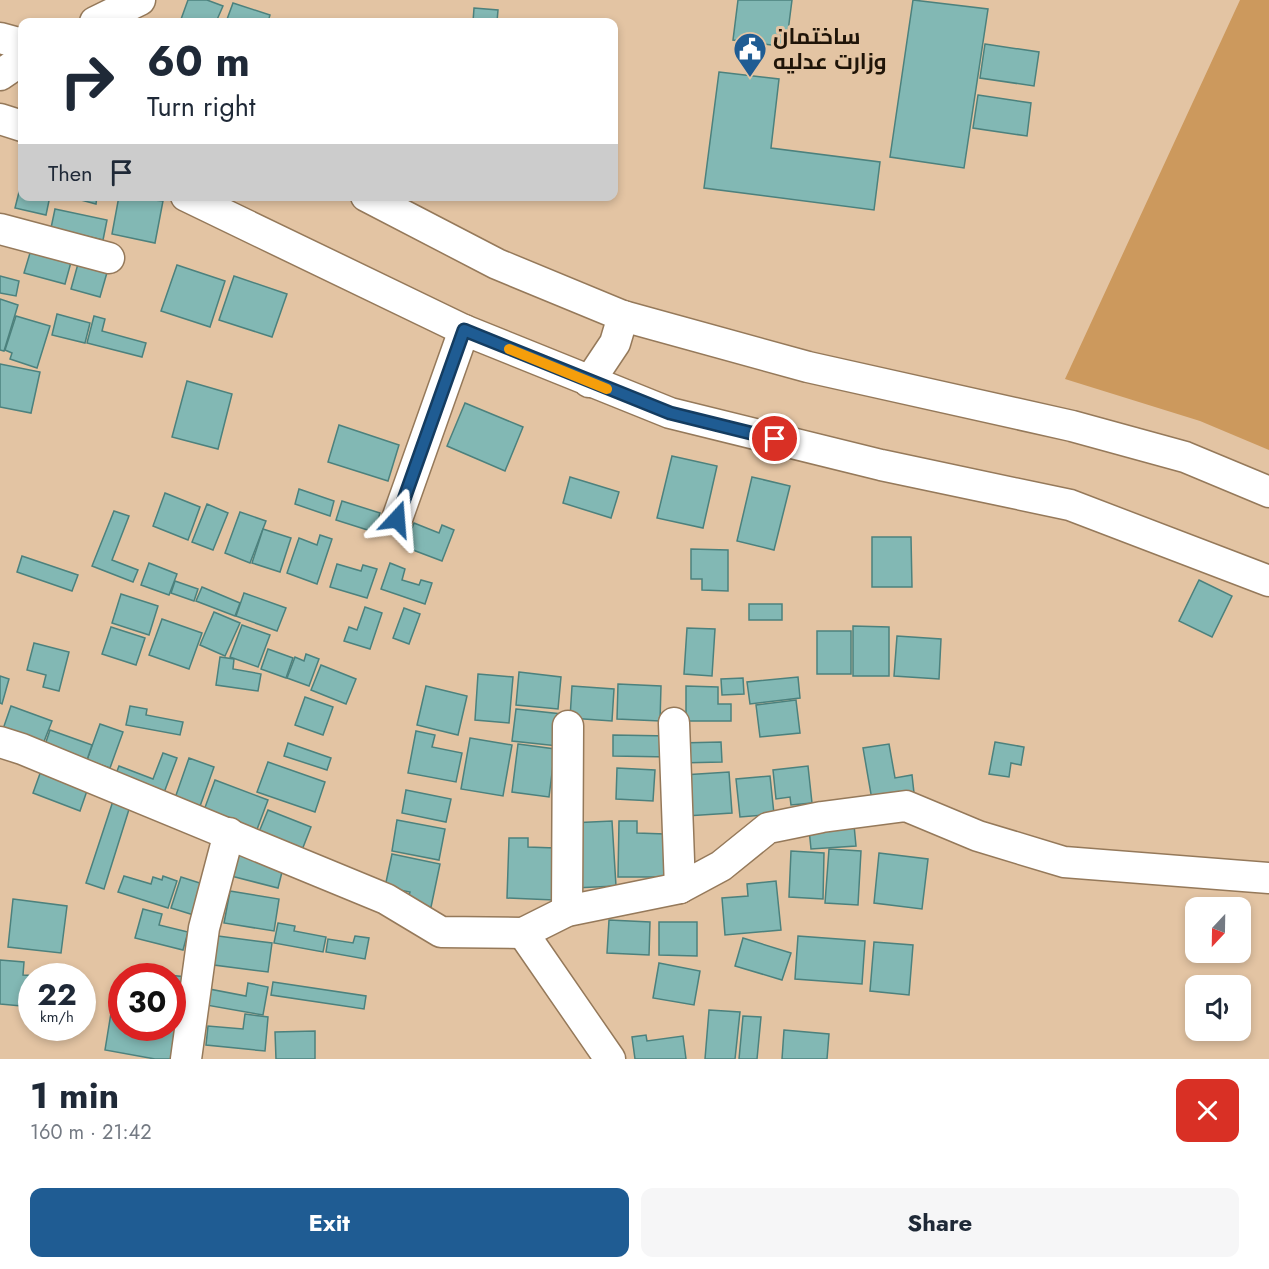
<!DOCTYPE html>
<meta charset="utf-8">
<style>
:root{--surface:#fff;--page:#f6f6f7;--text:#1f2937;--muted:#747a83;--accent:#1f5c93}
body{margin:0;font-family:Jost,Cairo,sans-serif;background:var(--page);color:var(--text);height:100vh;display:flex;flex-direction:column;font-size:22px;white-space:nowrap}
*{box-sizing:border-box;margin:0}
p{font-size:20px;color:var(--muted)}
.icon{flex:none;width:33px;height:33px;fill:none;stroke:currentColor;stroke-width:2;stroke-linecap:round;stroke-linejoin:round}
.map{position:relative;height:1059px;overflow:hidden}
.side{display:flex;flex-direction:column;background:var(--surface);flex:1}
.side>*{flex:none}
.top-card{position:absolute;left:18px;top:18px;width:600px;height:183px;border-radius:12px;box-shadow:0 3px 9px #0003;background:#fff;color:var(--text);overflow:hidden}
.needle{width:39px;rotate:202deg}
.fabs{position:absolute;left:1185px;top:897px;display:grid;gap:12px}
.fabs a{display:grid;place-items:center;width:66px;height:66px;border-radius:12px;background:var(--surface);box-shadow:0 3px 9px #0003;font-size:30px}
.speed{position:absolute;left:18px;top:963px;display:flex;gap:12px;font-size:30px;font-weight:700;text-align:center}
.speed>*{display:grid;place-content:center;width:78px;height:78px;border-radius:50%;background:var(--surface);box-shadow:0 3px 9px #0003;line-height:1}
.speed small{font-size:15px;font-weight:400}
.speed .limit{border:9px solid #d22;background:#fff;color:#111}
.pin{position:absolute;display:grid;place-items:center;width:51px;height:51px;color:#fff;margin:-26px;border:3px solid #fff;border-radius:50%;box-shadow:0 2px 6px #0007}
.me{position:absolute;width:66px;margin:-33px;rotate:19deg;stroke-linejoin:round;filter:drop-shadow(0 0 4px #0008)}
.turn{display:flex;align-items:center;gap:21px;height:126px;padding:0 30px;font-size:27px}
.turn .icon{width:78px;height:78px;stroke-width:2.5}
.turn b{display:block;font-size:42px;line-height:51px}
.then{display:flex;align-items:center;height:57px;padding:0 30px;background:#0003;gap:12px;font-size:22px}
.round{display:grid;place-items:center;flex:none;width:63px;height:63px;border-radius:12px;background:var(--page)}
.summary{display:flex;align-items:center;justify-content:space-between;height:102px;padding:0 30px}
h1{font-size:36px;font-weight:700;line-height:45px}
.action{display:flex;gap:12px;margin-top:auto;padding:12px 30px}
.action a{flex:1;height:69px;border-radius:12px;background:var(--accent);color:#fff;font-size:24px;font-weight:700;line-height:69px;text-align:center}
.action a+a{background:var(--page);color:var(--text)}
.map>svg:first-child{display:block}
.green{fill:#cc995d}
.building{fill:#82b8b4;stroke:#4c817d;stroke-width:1.5}
.lines{fill:none;stroke-linecap:round;stroke-linejoin:round}
.minor-casing{stroke:#95795a;stroke-width:33}
.minor{stroke:#fff;stroke-width:30}
.route-casing{stroke:#143c60;stroke-width:15}
.route{stroke:#1f5c93;stroke-width:10}
.slow{stroke:#f59e0b;stroke-width:10}
.labels{text-anchor:middle;stroke-width:6;stroke-linejoin:round;paint-order:stroke}
.poi-label{font-size:22px;font-weight:bold;fill:#1f1408;stroke:#e3c4a3;text-anchor:start}
</style>
<div class="map">
<svg width="1269" height="1059" viewBox="0 0 1269 1059">
<rect width="100%" height="100%" fill="#e3c4a3"/>
<polygon class="green" points="1240,0 1269,0 1269,450 1200,421 1065,379"/>
<g class="building">
<polygon points="188,0 207,0 223,6 216,22 180,22"/>
<polygon points="738,0 792,0 786,47 733,40"/>
<polygon points="913,0 988,9 964,168 890,157"/>
<polygon points="233,3 270,15 268,22 226,22"/>
<polygon points="474,8 498,10 497,22 473,22"/>
<polygon points="985,44 1039,52 1034,86 980,78"/>
<polygon points="719,72 779,79 771,148 880,162 874,210 704,188"/>
<polygon points="978,95 1031,103 1027,136 973,128"/>
<polygon points="20,188 22,189 22,196 50,196 46,215 15,208"/>
<polygon points="66,196 97,196 96,204"/>
<polygon points="119,196 163,201 155,243 112,234"/>
<polygon points="55,209 107,220 103,240 51,228"/>
<polygon points="33,243 73,255 65,284 24,273"/>
<polygon points="81,253 110,262 100,297 71,289"/>
<polygon points="177,265 225,281 210,327 161,311"/>
<polygon points="0,276 19,281 16,296 0,293"/>
<polygon points="234,276 287,294 272,337 219,320"/>
<polygon points="0,299 18,305 4,351 0,350"/>
<polygon points="57,314 90,323 85,343 52,335"/>
<polygon points="16,316 50,326 37,368 10,359 12,353 5,350"/>
<polygon points="94,316 105,319 102,331 146,343 142,357 87,343"/>
<polygon points="0,364 40,372 31,413 0,407"/>
<polygon points="187,381 232,394 218,449 172,437"/>
<polygon points="465,403 523,427 505,471 447,446"/>
<polygon points="339,425 399,445 388,481 328,462"/>
<polygon points="672,456 717,466 703,528 657,518"/>
<polygon points="570,477 619,492 611,518 563,503"/>
<polygon points="752,477 790,486 774,550 737,541"/>
<polygon points="299,489 334,501 330,516 295,504"/>
<polygon points="165,493 200,507 188,540 153,526"/>
<polygon points="342,501 380,513 374,532 336,520"/>
<polygon points="207,504 228,513 213,550 192,542"/>
<polygon points="114,511 129,516 112,560 138,570 133,582 92,566"/>
<polygon points="240,512 266,521 250,563 225,553"/>
<polygon points="414,523 439,533 442,525 454,530 442,561 405,547"/>
<polygon points="263,529 291,538 280,572 252,563"/>
<polygon points="320,535 332,539 317,584 287,573 299,538 317,545"/>
<polygon points="872,537 911,537 912,587 872,587"/>
<polygon points="691,549 728,550 728,591 702,590 702,579 691,579"/>
<polygon points="22,556 78,575 72,591 17,572"/>
<polygon points="149,563 177,574 169,595 141,585"/>
<polygon points="390,563 405,569 402,580 419,585 421,580 432,583 425,604 381,589"/>
<polygon points="337,564 361,571 363,565 377,569 367,598 330,587"/>
<polygon points="1199,580 1232,596 1212,637 1179,621"/>
<polygon points="175,581 198,589 194,601 171,593"/>
<polygon points="202,587 240,603 235,616 196,601"/>
<polygon points="244,593 286,608 277,631 236,616"/>
<polygon points="121,594 158,606 149,635 112,623"/>
<rect x="749" y="604" width="33" height="16"/>
<polygon points="365,607 382,613 370,649 344,641 349,627 357,630"/>
<polygon points="404,608 420,614 409,644 393,638"/>
<polygon points="214,612 240,623 225,656 200,645"/>
<polygon points="162,619 202,633 189,669 149,655"/>
<polygon points="242,625 270,635 258,667 230,657"/>
<polygon points="853,626 889,627 889,676 853,676"/>
<polygon points="111,627 145,638 136,665 102,654"/>
<polygon points="687,628 715,629 712,676 684,674"/>
<rect x="817" y="631" width="34" height="43"/>
<polygon points="897,636 941,639 939,679 894,676"/>
<polygon points="34,643 69,652 59,691 43,687 46,675 27,670"/>
<polygon points="268,649 293,658 286,678 261,669"/>
<polygon points="306,654 319,659 309,686 287,678 295,657 304,661"/>
<polygon points="220,657 234,659 233,669 261,674 258,691 216,685"/>
<polygon points="321,665 356,679 346,704 311,690"/>
<polygon points="519,672 561,677 558,709 516,705"/>
<polygon points="478,674 513,677 509,723 475,720"/>
<polygon points="0,676 9,679 2,704 0,703"/>
<polygon points="798,677 800,698 750,704 747,682"/>
<polygon points="743,678 744,694 722,695 721,679"/>
<polygon points="618,684 661,686 660,721 617,719"/>
<polygon points="426,686 467,696 458,735 417,725"/>
<polygon points="572,686 614,689 612,721 570,718"/>
<polygon points="686,686 718,687 718,704 731,704 731,721 686,721"/>
<polygon points="305,697 333,707 323,735 295,725"/>
<polygon points="796,700 800,733 760,737 756,705"/>
<polygon points="11,706 52,721 43,744 3,729"/>
<polygon points="130,706 147,709 146,715 183,722 180,735 126,725"/>
<polygon points="516,709 562,714 558,746 512,741"/>
<polygon points="100,724 123,732 110,768 87,760"/>
<polygon points="50,730 92,745 87,760 45,745"/>
<polygon points="416,731 435,735 432,747 462,753 456,782 408,773"/>
<polygon points="613,735 670,736 670,757 613,756"/>
<polygon points="470,738 512,745 503,796 461,789"/>
<polygon points="721,742 722,762 678,763 678,743"/>
<polygon points="995,742 1024,747 1021,765 1011,763 1009,777 989,774"/>
<polygon points="288,743 331,758 327,770 284,756"/>
<polygon points="518,744 555,749 549,797 512,792"/>
<polygon points="889,744 895,778 912,775 914,793 872,800 863,748"/>
<polygon points="163,753 177,758 162,798 114,779 119,766 153,779"/>
<polygon points="189,758 214,767 199,809 174,801"/>
<polygon points="268,762 325,782 315,812 257,792"/>
<polygon points="808,766 812,803 791,805 790,797 776,799 773,770"/>
<polygon points="42,768 89,785 80,811 33,793"/>
<polygon points="617,768 655,770 653,801 616,799"/>
<polygon points="729,772 732,813 686,816 683,775"/>
<polygon points="770,776 774,814 740,817 736,779"/>
<polygon points="215,780 268,800 256,832 203,813"/>
<polygon points="406,790 451,799 446,822 402,813"/>
<polygon points="114,798 131,803 104,889 86,883"/>
<polygon points="268,810 311,827 302,850 259,832"/>
<polygon points="397,820 445,829 439,860 392,851"/>
<polygon points="612,821 616,886 574,888 570,823"/>
<polygon points="619,821 637,821 637,833 665,834 664,877 618,877"/>
<polygon points="854,825 856,846 811,849 809,829"/>
<polygon points="509,838 528,838 528,847 555,848 554,900 507,898"/>
<polygon points="239,849 285,860 278,888 231,876"/>
<polygon points="829,849 861,851 858,905 825,903"/>
<polygon points="791,851 824,853 823,899 789,897"/>
<polygon points="879,853 928,859 922,909 874,903"/>
<polygon points="392,854 440,864 431,907 407,902 410,892 385,887"/>
<polygon points="124,876 151,884 153,877 162,880 163,876 177,881 168,908 118,892"/>
<polygon points="181,877 206,885 197,916 171,908"/>
<polygon points="776,881 781,930 725,935 722,898 748,896 747,884"/>
<polygon points="230,891 279,899 274,931 224,923"/>
<polygon points="13,899 67,906 61,953 8,947"/>
<polygon points="143,909 162,914 159,925 188,932 183,950 135,938"/>
<polygon points="609,920 650,922 649,955 607,953"/>
<polygon points="659,922 697,922 697,956 659,955"/>
<polygon points="278,923 295,926 294,931 326,937 323,952 274,943"/>
<polygon points="218,936 272,943 268,972 214,965"/>
<polygon points="355,936 369,938 365,959 326,952 328,939 353,943"/>
<polygon points="798,936 865,941 862,984 795,979"/>
<polygon points="743,938 791,953 782,980 735,966"/>
<polygon points="874,942 913,945 909,995 870,991"/>
<polygon points="0,960 24,962 23,975 41,976 32,976 32,1007 0,1004"/>
<polygon points="659,963 700,971 694,1005 653,998"/>
<polygon points="138,972 187,977 184,1003 172,1001 172,976 137,976"/>
<polygon points="273,982 366,996 364,1009 271,995"/>
<polygon points="248,983 268,987 263,1015 206,1005 209,989 246,996"/>
<polygon points="709,1010 740,1012 735,1059 705,1059"/>
<polygon points="111,1013 122,1015 122,1028 172,1028 172,1024 179,1025 173,1059 155,1059 105,1050"/>
<polygon points="245,1014 268,1017 265,1051 206,1045 208,1026 243,1029"/>
<polygon points="743,1016 761,1017 757,1059 739,1059"/>
<polygon points="784,1030 829,1034 827,1059 782,1059"/>
<polygon points="315,1031 315,1059 276,1059 275,1032"/>
<polygon points="646,1035 647,1041 683,1036 686,1059 635,1059 632,1037"/>
</g>
<g class="lines">
<defs>
<g id="minor">
<polyline points="95,22 140,0"/>
<polyline points="0,38 22,44"/>
<polyline points="0,75 22,60"/>
<polyline points="0,119 22,126"/>
<polyline points="186,196 464,330 670,413 881,465 1070,505 1269,581"/>
<polyline points="366,196 497,264 623,316 808,367 1072,426 1185,457 1269,492"/>
<polyline points="0,229 109,258"/>
<polyline points="589,382 615,343 623,316"/>
<polyline points="397,519 464,330"/>
<polyline points="674,723 680,888"/>
<polyline points="0,742 22,749 386,899 441,932 523,933 567,911 680,888 721,866 768,828 822,817 906,806 978,836 1064,862 1269,878"/>
<polyline points="567,911 568,726"/>
<polyline points="523,933 610,1059"/>
<polyline points="186,1059 204,928 229,833"/>
</g>
</defs>
<use href="#minor" class="minor-casing"/>
<use href="#minor" class="minor"/>
</g>
<g class="lines">
<defs>
<polyline id="route" points="397,519 464,330 670,413 775,439"/>
</defs>
<use href="#route" class="route-casing"/>
<use href="#route" class="route"/>
<polyline class="slow" points="509,349 607,389"/>
</g>
<defs>
<symbol id="civic-pin" viewBox="-11 -11 22 30"><path d="M0 17L-7.5 6A9.5 9.5 0 1 1 7.5 6Z" fill="#1f5c93" stroke="#e3c4a3"/><path d="M-.6-6.5H3V-4.5H.6V-3L4-1V1h2V6H-6V1h2V-1L-.6-3ZM-1.2 2.5V6h2.4V2.5Z" fill="#fff"/></symbol>
</defs>
<g fill-rule="evenodd">
<use href="#civic-pin" x="731" y="30" width="38" height="52"/>
</g>
<g class="labels">
<g class="poi-label">
<text x="773" y="44">ساختمان<tspan x="773" dy="25">وزارت عدلیه</tspan></text>
</g>
</g>
</svg>
<div class="fabs">
<a><svg class="needle" viewBox="-14 -14 28 28"><path d="M0-13l5 13h-10z" fill="#e53935"/><path d="M0 13l5-13h-10z" fill="#747a83"/></svg></a>
<a><svg class="icon" aria-label="sound" viewBox="0 0 24 24"><path d="M4 9h4l5-4v14l-5-4H4zM17 9q2 3 0 6"/></svg></a>
</div>
<div class="speed"><div>22<small>km/h</small></div><div class="limit">30</div></div>
<div class="pin" style="left:775px;top:439px;background:#d93025"><svg class="icon" aria-label="arrive" viewBox="0 0 24 24"><path d="M6 21V4h12l-3 4 3 4H6"/></svg></div>
<svg class="me" style="left:397px;top:519px" viewBox="-20 -20 40 40"><path d="M0-17L14 15 0 8-14 15z" fill="#1f5c93" stroke="#fff" stroke-width="4"/></svg>
<div class="top-card">
<div class="turn"><svg class="icon" aria-label="right" viewBox="0 0 24 24"><path d="M7 20v-9h11M14 6l5 5-5 5"/></svg><div><b>60 m</b>Turn right</div></div>
<div class="then">Then<svg class="icon" aria-label="arrive" viewBox="0 0 24 24"><path d="M6 21V4h12l-3 4 3 4H6"/></svg></div>
</div>
</div>
<section class="side">
<div class="summary"><div><h1>1 min</h1><p>160 m · 21:42</p></div><a class="round" style="background:#d93025;color:#fff"><svg class="icon" aria-label="close" viewBox="0 0 24 24"><path d="M6 6l12 12M18 6L6 18"/></svg></a></div>
<div class="action"><a>Exit</a><a>Share</a></div>
</section>
